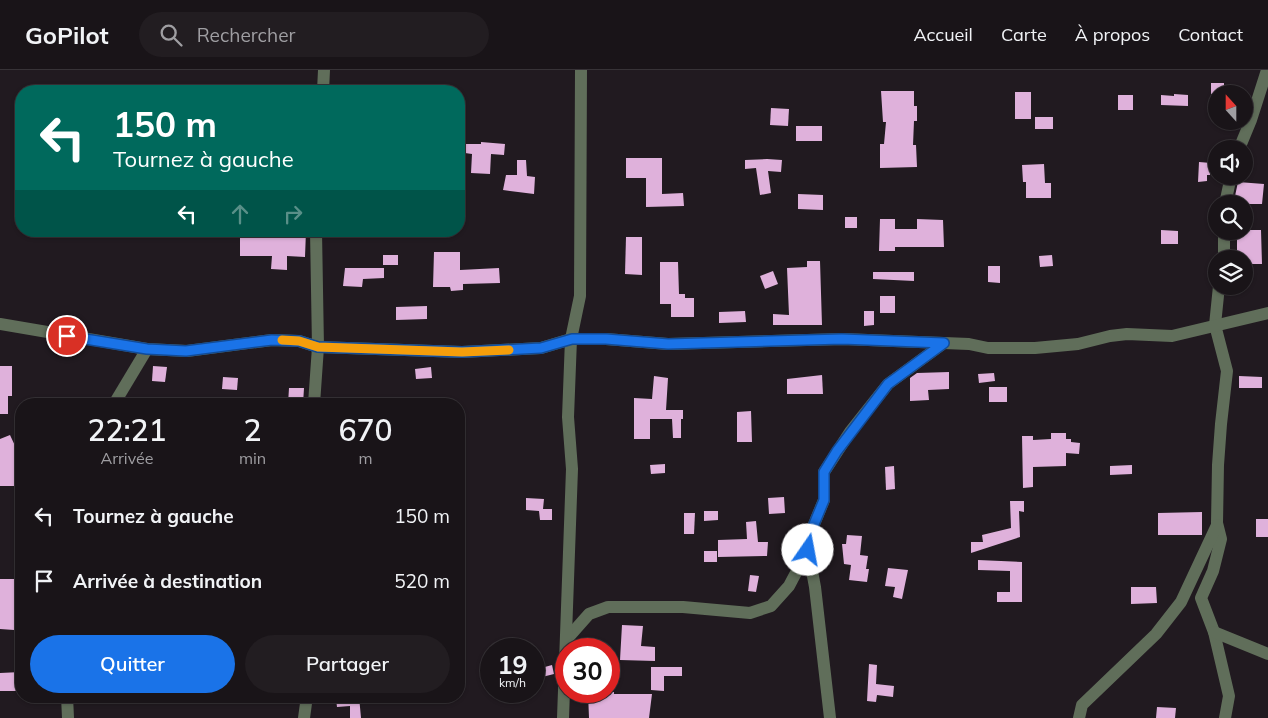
<!DOCTYPE html>
<html lang="fr">
<meta charset="utf-8">
<style>
:root{--surface:#191418;--page:#221d21;--text:#f1f3f6;--muted:#9f9ea2;--line:#373337;--accent:#1a73e8}
body{margin:0;font-family:Mulish,sans-serif;background:var(--page);color:var(--text);height:100vh;display:flex;flex-direction:column;font-size:19px;white-space:nowrap}
*{box-sizing:border-box;margin:0}
p{font-size:16px;color:var(--muted)}
.icon{flex:none;width:28px;height:28px;fill:none;stroke:currentColor;stroke-width:2;stroke-linecap:round;stroke-linejoin:round}
.map{position:relative;flex:1;overflow:hidden}
.drawer{position:absolute;left:15px;top:328px;width:450px;height:305px;display:flex;flex-direction:column;background:var(--surface);border-radius:20px;box-shadow:0 1px 4px #0004,0 0 0 1px var(--line)}
.drawer>*{flex:none}
.guide{position:absolute;left:15px;top:15px;width:450px;height:152px;border-radius:20px;box-shadow:0 1px 4px #0004,0 0 0 1px var(--line);background:#00695c;color:#fff;overflow:hidden}
.needle{width:32px;rotate:339deg}
.buttons{position:absolute;left:1208px;top:15px;display:grid;gap:10px}
.buttons a{display:grid;place-items:center;width:45px;height:45px;border-radius:50%;background:var(--surface);box-shadow:0 1px 4px #0004,0 0 0 1px var(--line);font-size:25px}
.speed{position:absolute;left:480px;top:568px;display:flex;gap:10px;font-size:25px;font-weight:700;text-align:center}
.speed>*{display:grid;place-content:center;width:65px;height:65px;border-radius:50%;background:var(--surface);box-shadow:0 1px 4px #0004,0 0 0 1px var(--line);line-height:1}
.speed small{font-size:12px;font-weight:400}
.speed .limit{border:8px solid #d22;background:#fff;color:#111}
.pin{position:absolute;display:grid;place-items:center;width:42px;height:42px;color:#fff;margin:-21px;border:2px solid #fff;border-radius:50%;box-shadow:0 1px 5px #0007}
.me{position:absolute;width:55px;margin:-28px;rotate:12deg;stroke-linejoin:round;filter:drop-shadow(0 0 4px #0008)}
.turn{display:flex;align-items:center;gap:18px;height:105px;padding:0 15px;font-size:22px}
.turn .icon{width:65px;height:65px;stroke-width:2.5}
.turn b{display:block;font-size:35px;line-height:42px}
.lanes{display:flex;align-items:center;height:48px;padding:0 15px;background:#0003;justify-content:center;gap:25px;direction:ltr}
.lanes .off{opacity:.35}
.eta{display:flex;justify-content:space-evenly;align-items:center;height:85px;text-align:center}
.eta b{font-size:30px;font-weight:600;line-height:35px}
.primary-button{display:flex;gap:10px;margin-top:auto;padding:10px 15px}
.primary-button a{flex:1;height:58px;border-radius:30px;background:var(--accent);color:#fff;font-size:20px;font-weight:600;line-height:58px;text-align:center}
.primary-button a+a{background:var(--page);color:var(--text)}
ul{padding:0;list-style:none}
li{display:flex;align-items:center;gap:15px;height:65px;padding:0 15px}
li div{flex:1}
li b{display:block;font-size:19px}
li em{font-style:normal}
header{display:flex;align-items:center;gap:30px;box-sizing:border-box;height:70px;padding:0 25px;background:var(--surface);border-bottom:1px solid var(--line)}
header strong{font-size:24px}
nav{display:flex;gap:28px;margin-inline-start:auto;font-size:18px}
.search{width:350px;height:45px;background:var(--page);display:flex;align-items:center;gap:12px;box-sizing:border-box;padding:0 18px;border-radius:28px;color:var(--muted);font-size:19px}
.map>svg:first-child{display:block}
.building{fill:#dfb1db}
.lines{fill:none;stroke-linecap:round;stroke-linejoin:round}
.minor{stroke:#606e5a;stroke-width:12}
.route-casing{stroke:#114b97;stroke-width:12}
.route{stroke:#1a73e8;stroke-width:9}
.slow{stroke:#f59e0b;stroke-width:9}
</style>
<header>
<strong>GoPilot</strong>
<div class="search"><svg class="icon" aria-label="search" viewBox="0 0 24 24"><circle cx="10" cy="10" r="6"/><path d="M15 15l6 6"/></svg>Rechercher</div>
<nav><a>Accueil</a><a>Carte</a><a>À propos</a><a>Contact</a></nav>
</header>
<div class="map">
<svg width="1268" height="648" viewBox="0 0 1268 648">
<rect width="100%" height="100%" fill="#211a20"/>
<g class="building">
<rect x="1211" y="13" width="13" height="11"/>
<polygon points="881,21 914,21 914,36 917,36 917,51 914,51 913,75 916,75 917,97 880,98 880,74 884,74 886,52 883,52"/>
<rect x="1015" y="22" width="16" height="27"/>
<polygon points="1174,24 1188,25 1188,36 1161,35 1161,25 1174,26"/>
<rect x="1118" y="25" width="15" height="15"/>
<polygon points="771,38 789,39 788,56 770,55"/>
<rect x="1035" y="47" width="18" height="12"/>
<rect x="796" y="56" width="26" height="15"/>
<polygon points="481,72 505,74 504,85 491,84 490,104 471,103 472,84 465,83 466,74 481,74"/>
<polygon points="626,88 662,88 662,124 683,123 684,136 646,137 646,108 626,108"/>
<polygon points="767,89 782,90 781,102 768,101 771,123 760,125 756,98 745,99 745,90"/>
<polygon points="517,90 526,90 527,106 535,107 534,124 503,120 506,105 517,105"/>
<polygon points="1199,92 1211,93 1210,105 1207,105 1207,111 1198,112"/>
<polygon points="1044,94 1045,113 1051,113 1051,128 1026,128 1026,112 1023,112 1022,95"/>
<polygon points="1238,112 1264,114 1262,134 1237,134 1239,126 1235,126"/>
<polygon points="798,124 823,125 823,140 798,139"/>
<rect x="845" y="147" width="12" height="11"/>
<polygon points="880,149 895,149 895,159 917,159 917,149 943,150 944,177 895,177 895,181 879,181"/>
<polygon points="1161,160 1178,161 1178,174 1161,174"/>
<polygon points="1244,160 1261,160 1262,194 1244,194 1244,189 1237,189 1237,161"/>
<polygon points="253,161 306,161 305,187 287,186 287,200 271,199 272,186 240,186 240,164 253,164"/>
<polygon points="626,167 642,167 642,205 625,204"/>
<polygon points="434,182 460,182 460,200 499,198 500,213 463,214 463,220 451,221 450,217 433,217"/>
<rect x="383" y="185" width="15" height="10"/>
<polygon points="1052,185 1053,196 1040,197 1039,186"/>
<polygon points="807,191 820,191 822,255 773,255 773,244 789,245 787,198 807,197"/>
<polygon points="660,192 678,192 679,224 685,224 685,228 694,228 694,247 671,247 671,234 660,234"/>
<polygon points="988,196 1000,196 1000,213 988,212"/>
<polygon points="345,198 384,198 384,208 363,209 362,217 343,216"/>
<polygon points="773,201 778,214 765,219 760,206"/>
<polygon points="873,202 914,202 914,211 873,209"/>
<rect x="880" y="226" width="15" height="17"/>
<polygon points="427,236 427,249 396,250 396,237"/>
<polygon points="745,241 746,252 719,253 719,242"/>
<polygon points="864,241 874,241 874,255 864,256"/>
<polygon points="0,296 12,296 12,326 8,326 8,344 0,344"/>
<polygon points="153,296 167,297 165,312 152,311"/>
<polygon points="431,297 432,308 416,309 415,299"/>
<polygon points="949,302 949,319 928,320 929,330 910,331 910,308 917,303"/>
<polygon points="994,303 995,311 979,313 978,304"/>
<polygon points="822,305 823,324 787,324 787,309"/>
<polygon points="654,306 668,308 666,340 683,340 683,349 681,349 681,368 673,368 672,349 650,349 650,369 634,369 634,328 652,329"/>
<polygon points="1239,306 1262,307 1262,318 1239,318"/>
<polygon points="223,307 238,308 237,320 222,319"/>
<rect x="989" y="317" width="18" height="15"/>
<polygon points="289,318 304,318 303,334 288,334"/>
<polygon points="751,341 752,372 737,372 737,342"/>
<polygon points="1051,363 1066,363 1066,369 1071,369 1071,372 1080,373 1079,384 1066,383 1066,396 1033,397 1033,417 1023,418 1022,366 1033,366 1033,370 1051,369"/>
<polygon points="10,365 17,380 21,380 21,416 0,416 0,369"/>
<polygon points="665,394 665,403 651,404 650,395"/>
<polygon points="1132,395 1132,404 1110,405 1110,396"/>
<polygon points="894,396 895,419 886,420 885,397"/>
<polygon points="784,427 785,443 769,444 768,428"/>
<polygon points="526,428 544,429 543,439 552,439 552,450 540,450 539,441 526,440"/>
<polygon points="1010,431 1024,431 1024,442 1019,441 1020,467 971,483 971,472 983,472 982,465 1011,458"/>
<polygon points="704,441 718,441 718,450 704,451"/>
<polygon points="1202,442 1202,465 1158,465 1158,443"/>
<polygon points="684,443 695,443 694,464 684,464"/>
<rect x="1256" y="449" width="12" height="18"/>
<polygon points="756,451 758,472 768,472 767,486 718,487 718,470 747,469 746,452"/>
<polygon points="847,465 862,466 860,485 868,486 866,499 869,499 867,512 849,510 851,495 844,494 842,474 846,474"/>
<rect x="704" y="481" width="13" height="11"/>
<polygon points="978,490 1022,492 1022,532 997,532 997,522 1010,522 1010,501 978,500"/>
<polygon points="888,498 908,500 902,529 893,527 895,517 885,516"/>
<polygon points="750,505 759,506 756,522 748,521"/>
<polygon points="0,509 21,509 21,549 15,549 14,560 0,559"/>
<polygon points="1131,517 1156,517 1157,533 1131,534"/>
<polygon points="622,555 643,556 641,576 655,577 655,591 620,590"/>
<polygon points="869,594 877,595 876,614 894,616 893,627 877,625 876,632 867,631"/>
<polygon points="552,595 554,604 534,609 534,600"/>
<polygon points="651,597 682,597 682,606 664,606 664,621 651,620"/>
<polygon points="21,602 21,621 0,621 0,603"/>
<polygon points="614,622 614,624 652,624 649,648 589,648 588,623"/>
<polygon points="359,626 361,648 350,648 350,636 337,637 336,629"/>
<polygon points="1157,637 1176,638 1175,648 1156,648"/>
</g>
<g class="lines">
<g class="minor">
<polyline points="323,21 324,0"/>
<polyline points="1239,79 1251,50 1267,0"/>
<polyline points="1225,134 1231,106"/>
<polyline points="1224,189 1224,161"/>
<polyline points="1219,216 1215,255 1227,301 1221,354 1218,395 1217,453 1221,469 1213,501 1201,528 1214,562 1229,626 1225,648"/>
<polyline points="0,254 147,279 187,281 272,270 299,271 318,277 462,282 541,278 571,269 606,269 668,274 843,269 969,274 988,278 1035,278 1078,274 1110,266 1127,264 1172,266 1268,243"/>
<polyline points="114,334 147,279"/>
<polyline points="314,334 318,277 316,161"/>
<polyline points="1214,562 1268,584"/>
<polyline points="566,570 589,544 608,537 683,537 750,543 771,536 789,516 808,480"/>
<polyline points="67,626 68,648"/>
<polyline points="304,648 307,626"/>
<polyline points="563,648 572,399 568,347 571,269 580,226 581,0"/>
<polyline points="830,648 815,517 808,480 810,464 824,430 824,402 850,362 888,314 944,273"/>
<polyline points="1079,648 1082,635 1156,564 1181,532 1217,455"/>
</g>
</g>
<g class="lines">
<defs>
<polyline id="route" points="67,266 147,279 186,281 272,270 299,271 318,277 462,282 541,278 572,269 606,269 668,274 842,269 944,273 888,314 837,381 824,402 824,430 810,464 808,480"/>
</defs>
<use href="#route" class="route-casing"/>
<use href="#route" class="route"/>
<polyline class="slow" points="282,270 299,271 318,277 462,282 509,280"/>
</g>
</svg>
<div class="buttons">
<a><svg class="needle" viewBox="-14 -14 28 28"><path d="M0-13l5 13h-10z" fill="#e53935"/><path d="M0 13l5-13h-10z" fill="#9f9ea2"/></svg></a>
<a><svg class="icon" aria-label="sound" viewBox="0 0 24 24"><path d="M4 9h4l5-4v14l-5-4H4zM17 9q2 3 0 6"/></svg></a>
<a><svg class="icon" aria-label="search" viewBox="0 0 24 24"><circle cx="10" cy="10" r="6"/><path d="M15 15l6 6"/></svg></a>
<a><svg class="icon" aria-label="layers" viewBox="0 0 24 24"><path d="M12 4l9 5-9 5-9-5zM3 14l9 5 9-5"/></svg></a>
</div>
<div class="speed"><div>19<small>km/h</small></div><div class="limit">30</div></div>
<div class="pin" style="left:67px;top:266px;background:#d93025"><svg class="icon" aria-label="arrive" viewBox="0 0 24 24"><path d="M6 21V4h12l-3 4 3 4H6"/></svg></div>
<svg class="me" style="left:808px;top:480px" viewBox="-20 -20 40 40"><circle r="19" fill="#fff"/><path d="M0-13L10 11 0 6-10 11z" fill="#1a73e8"/></svg>
<div class="guide">
<div class="turn"><svg class="icon" aria-label="left" viewBox="0 0 24 24"><path d="M17 20v-9H6M10 6l-5 5 5 5"/></svg><div><b>150 m</b>Tournez à gauche</div></div>
<div class="lanes"><svg class="icon" aria-label="left" viewBox="0 0 24 24"><path d="M17 20v-9H6M10 6l-5 5 5 5"/></svg><svg class="icon off" aria-label="ahead" viewBox="0 0 24 24"><path d="M12 20V5M6 11l6-6 6 6"/></svg><svg class="icon off" aria-label="right" viewBox="0 0 24 24"><path d="M7 20v-9h11M14 6l5 5-5 5"/></svg></div>
</div>
<section class="drawer">
<div class="eta">
<div><b>22:21</b><p>Arrivée</p></div>
<div><b>2</b><p>min</p></div>
<div><b>670</b><p>m</p></div>
</div>
<ul>
<li><svg class="icon" aria-label="left" viewBox="0 0 24 24"><path d="M17 20v-9H6M10 6l-5 5 5 5"/></svg><div><b>Tournez à gauche</b></div><em>150 m</em></li>
<li><svg class="icon" aria-label="arrive" viewBox="0 0 24 24"><path d="M6 21V4h12l-3 4 3 4H6"/></svg><div><b>Arrivée à destination</b></div><em>520 m</em></li>
</ul>
<div class="primary-button"><a>Quitter</a><a>Partager</a></div>
</section>
</div>
